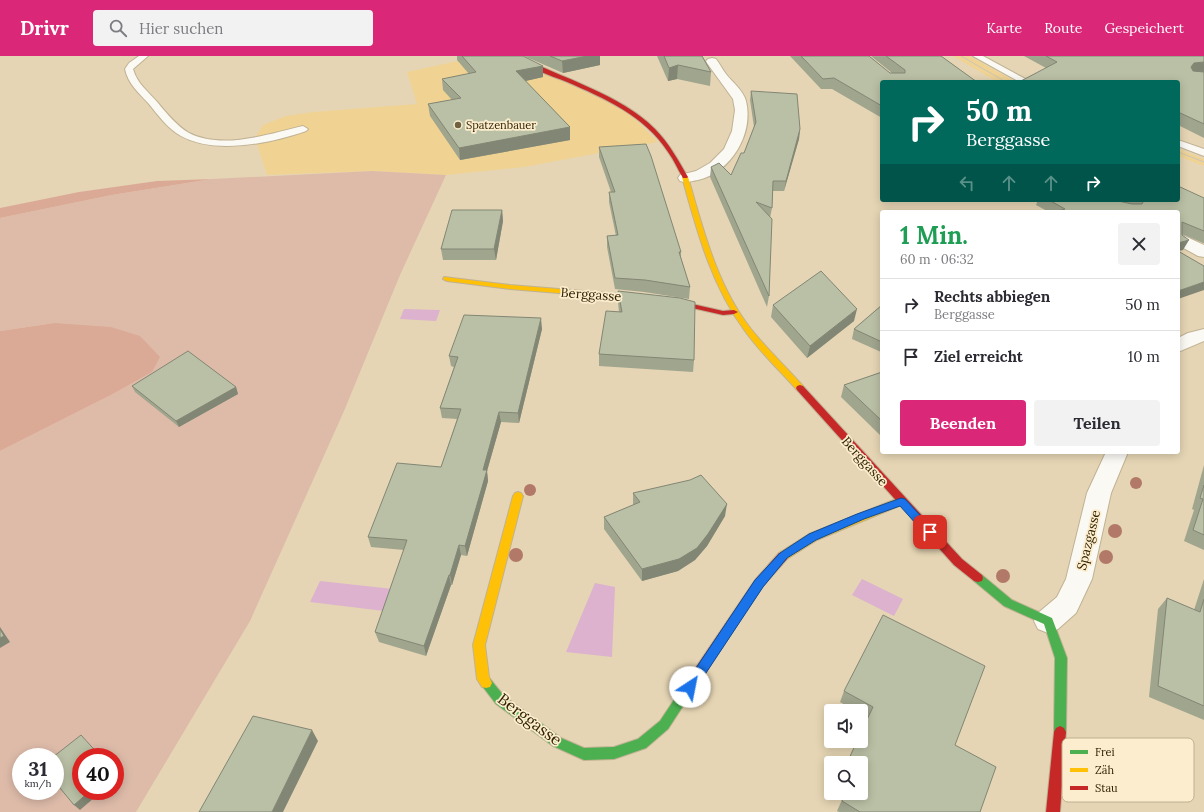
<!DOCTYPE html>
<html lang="de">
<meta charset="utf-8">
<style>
:root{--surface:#fff;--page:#f2f2f3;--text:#2b2b33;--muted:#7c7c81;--line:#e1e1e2;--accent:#db2777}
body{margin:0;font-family:Lora,serif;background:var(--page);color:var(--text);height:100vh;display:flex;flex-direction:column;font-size:15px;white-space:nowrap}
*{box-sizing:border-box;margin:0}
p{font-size:13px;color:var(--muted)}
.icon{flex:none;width:22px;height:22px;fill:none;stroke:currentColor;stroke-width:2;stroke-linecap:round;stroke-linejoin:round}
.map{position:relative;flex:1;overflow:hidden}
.sheet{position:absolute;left:880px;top:154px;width:300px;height:244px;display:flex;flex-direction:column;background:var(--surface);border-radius:4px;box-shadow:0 2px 10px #0003}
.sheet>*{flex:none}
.hud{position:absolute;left:880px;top:24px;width:300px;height:122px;border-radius:4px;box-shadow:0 2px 10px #0003;background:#00695c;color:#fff;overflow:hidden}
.tools{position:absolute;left:824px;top:648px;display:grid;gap:8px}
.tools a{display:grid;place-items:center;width:44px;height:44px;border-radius:4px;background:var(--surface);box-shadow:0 2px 10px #0003;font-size:20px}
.speed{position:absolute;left:12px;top:692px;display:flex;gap:8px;font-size:20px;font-weight:700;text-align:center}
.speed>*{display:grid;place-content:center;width:52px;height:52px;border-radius:50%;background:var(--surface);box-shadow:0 2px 10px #0003;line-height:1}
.speed small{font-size:10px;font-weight:400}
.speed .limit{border:6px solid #d22;background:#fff;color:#111}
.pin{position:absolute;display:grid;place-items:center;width:34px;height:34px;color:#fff;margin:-17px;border-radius:8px;box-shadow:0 2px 6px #0006}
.me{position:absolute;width:44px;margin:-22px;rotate:34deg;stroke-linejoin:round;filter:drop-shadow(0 0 3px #0008)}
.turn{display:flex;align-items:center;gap:14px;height:84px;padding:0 20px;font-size:18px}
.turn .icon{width:52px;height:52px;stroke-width:2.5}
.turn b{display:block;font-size:28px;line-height:34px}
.lanes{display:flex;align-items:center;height:38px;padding:0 20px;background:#0003;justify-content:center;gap:20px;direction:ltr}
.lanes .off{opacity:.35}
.round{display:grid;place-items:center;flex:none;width:42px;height:42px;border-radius:4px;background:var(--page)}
.headline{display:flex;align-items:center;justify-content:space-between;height:68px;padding:0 20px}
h1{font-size:24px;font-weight:700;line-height:30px;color:#1e9e55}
.button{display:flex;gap:8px;margin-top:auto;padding:8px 20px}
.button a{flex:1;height:46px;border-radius:4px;background:var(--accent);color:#fff;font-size:16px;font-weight:700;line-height:46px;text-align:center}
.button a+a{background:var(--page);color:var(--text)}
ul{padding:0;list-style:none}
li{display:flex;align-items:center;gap:12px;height:52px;padding:0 20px;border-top:1px solid var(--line)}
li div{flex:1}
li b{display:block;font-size:15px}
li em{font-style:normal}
header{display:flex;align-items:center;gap:24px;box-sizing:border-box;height:56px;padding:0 20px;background:var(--accent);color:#fff}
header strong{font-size:19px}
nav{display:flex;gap:22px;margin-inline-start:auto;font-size:14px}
.search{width:280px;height:36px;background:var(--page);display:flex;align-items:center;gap:10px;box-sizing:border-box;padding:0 14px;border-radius:4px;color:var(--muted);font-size:15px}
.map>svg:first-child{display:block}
.built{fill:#f0d393}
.green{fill:#debba9;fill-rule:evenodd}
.forest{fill:#dbaa97}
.water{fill:#dcb2ce}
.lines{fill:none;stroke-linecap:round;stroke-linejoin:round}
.lane-casing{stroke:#c0b294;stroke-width:2}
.street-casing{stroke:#c0b294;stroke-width:2}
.fast-casing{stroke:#c0b294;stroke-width:2}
.slow-casing{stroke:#c0b294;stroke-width:2}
.jam-casing{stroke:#c0b294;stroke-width:2}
.lane{fill:#fbf9f4;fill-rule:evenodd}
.street{fill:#fbf9f4;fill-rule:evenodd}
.fast{fill:#4caf50;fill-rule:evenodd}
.slow{fill:#ffc107;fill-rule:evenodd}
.jam{fill:#c62828;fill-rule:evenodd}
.tram{stroke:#cac5ba;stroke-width:1}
.tree{fill:#b27969}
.wall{fill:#a0a58e}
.shaded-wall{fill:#828674}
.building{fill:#bac0a5;stroke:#828674}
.route{fill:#1a73e8;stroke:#114b97}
.poi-dot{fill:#6f613f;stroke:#fbedce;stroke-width:1.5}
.labels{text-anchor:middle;stroke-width:3.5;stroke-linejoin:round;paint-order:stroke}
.far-poi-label{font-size:11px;fill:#302200;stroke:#fbedce;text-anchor:start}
.street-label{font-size:13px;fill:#302200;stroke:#fbedce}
.near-street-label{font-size:16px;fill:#302200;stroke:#fbedce}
.key{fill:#fbedce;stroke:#beb090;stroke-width:1}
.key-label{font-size:11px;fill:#302200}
</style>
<header>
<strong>Drivr</strong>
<div class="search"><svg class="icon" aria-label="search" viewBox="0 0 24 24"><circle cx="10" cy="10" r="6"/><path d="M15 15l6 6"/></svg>Hier suchen</div>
<nav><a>Karte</a><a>Route</a><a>Gespeichert</a></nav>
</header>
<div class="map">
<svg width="1204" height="756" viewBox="0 0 1204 756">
<rect width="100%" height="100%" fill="#e5d5b4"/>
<g class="built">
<polygon points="481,0 508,0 609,46 629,57 658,86 524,111 446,119 372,115 267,119 255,82 263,69 286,60 313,56 417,48 407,16"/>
<polygon points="953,0 969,0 1016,26 998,26"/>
<polygon points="1178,93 1204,103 1204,110 1178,100"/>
</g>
<path class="green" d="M 372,115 L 446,119 L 400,219 L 344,355 L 250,565 L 136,756 L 0,756 L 0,395 L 113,338 L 152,316 L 54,267 L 0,275 L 0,162 L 112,139 L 212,123 ZM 21,701 L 55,701 L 55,735 L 21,735 ZM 81,701 L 115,701 L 115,735 L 81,735 Z"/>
<g class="forest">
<polygon points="212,123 112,139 0,162 0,152 79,136 157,125"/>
<polygon points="54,267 111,271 140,280 160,301 152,316 113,338 0,395 0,275"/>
</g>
<g class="water">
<polygon points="404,253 440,254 436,265 400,263"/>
<polygon points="862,523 903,543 894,560 852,539"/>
<polygon points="320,525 393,533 384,555 310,546"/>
<polygon points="595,527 615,531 612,601 566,596"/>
</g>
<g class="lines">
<defs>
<g id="lane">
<path d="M 139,0 L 148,0 L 133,13 C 137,28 149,36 158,47 C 167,58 177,70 189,77 C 222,94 269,78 303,70 L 308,73 L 306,75 C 272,87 215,99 181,80 C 168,73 158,59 149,48 C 139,37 128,28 125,13 L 129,7 Z"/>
<polygon points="973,0 983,0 1031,26 1020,26"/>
<polygon points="1178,84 1204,93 1204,100 1178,90"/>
</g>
<g id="street">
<path d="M 712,2 L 716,3 C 720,8 722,13 726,18 C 733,27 743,34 746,45 C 754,78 731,116 698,124 C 692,125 686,127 680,125 L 678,122 L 680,119 L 696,115 L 710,107 L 724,93 L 732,75 L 735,54 L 733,43 L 707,7 L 706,5 L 708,3 Z"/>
<polygon points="1178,177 1204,189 1204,201 1198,200 1178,189"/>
<polygon points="1204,273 1204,285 1178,296 1178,282 1188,277"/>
<polygon points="1106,396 1128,396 1111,437 1092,523 1076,557 1058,573 1048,577 1038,573 1034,565 1038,557 1057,541 1066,523 1087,437"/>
</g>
<g id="fast">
<polygon points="978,518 982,519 1012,544 1052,562 1067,602 1066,676 1064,680 1060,682 1056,680 1054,676 1055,602 1044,568 1004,550 974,525 973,522 974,519"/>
<polygon points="486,622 490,623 504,640 561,682 584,692 614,691 638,683 660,665 688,623 692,622 696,623 698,627 668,673 646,692 614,703 584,704 553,690 496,648 480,627 482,623"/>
</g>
<g id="slow">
<path d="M 685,119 L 688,121 C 703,173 717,230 751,273 C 767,293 786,311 803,330 L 804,332 L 803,334 L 797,334 C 780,315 760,296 745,275 C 711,229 697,175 682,121 Z"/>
<polygon points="444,221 510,229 620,238 624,240 620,242 510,233 447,225 443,223"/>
<polygon points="518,436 521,437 523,440 485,589 489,621 492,627 490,631 486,632 482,631 477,623 473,589 513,440 515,437"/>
<polygon points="901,441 904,442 906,445 904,448 817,484 787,503 783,504 779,503 778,500 779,497 809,478"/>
</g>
<g id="jam">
<path d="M 512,0 L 518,0 C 560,21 622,39 655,73 C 669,87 678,104 688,121 L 687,122 L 683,122 C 678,114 674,104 668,96 C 645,60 604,42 567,26 C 549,19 527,12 512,0 Z"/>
<polygon points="617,238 679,245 723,255 734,254 738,256 734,258 723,259 679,249 620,242 616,240"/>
<polygon points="800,329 803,330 962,503 982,519 983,522 982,525 978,526 974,525 954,509 797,334 796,332 797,330"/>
<polygon points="783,496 787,497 788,500 787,503 763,530 696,631 692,632 688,631 686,627 688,623 755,524 779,497"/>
<polygon points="1060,670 1064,672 1066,676 1060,756 1046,756 1054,676 1056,672"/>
</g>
</defs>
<use href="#lane" class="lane-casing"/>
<use href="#street" class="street-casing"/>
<use href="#fast" class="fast-casing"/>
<use href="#slow" class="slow-casing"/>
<use href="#jam" class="jam-casing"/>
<use href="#lane" class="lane"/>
<use href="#street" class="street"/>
<use href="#fast" class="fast"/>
<use href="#slow" class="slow"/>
<use href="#jam" class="jam"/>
<g class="tram">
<polyline points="961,0 1006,26"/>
<polyline points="1178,96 1204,106"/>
</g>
</g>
<g class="tree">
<circle cx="1136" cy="427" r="6"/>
<circle cx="530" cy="434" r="6"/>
<circle cx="1115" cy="475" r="7"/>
<circle cx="516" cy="499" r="7"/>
<circle cx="1106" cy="501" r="7"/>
<circle cx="1003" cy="520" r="7"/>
</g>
<g class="wall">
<polygon points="457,0 462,0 543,10 543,21 525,25 570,71 570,84 460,104 430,60 428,48 452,44 443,34 442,23 469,18 457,4"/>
<polygon points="524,0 600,0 600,9 563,17"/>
<polygon points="657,0 702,0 711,16 710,30 677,23 668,25"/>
<polygon points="790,0 869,0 890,17 892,17 871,0 941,0 973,24 882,26 882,62 832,33 821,33"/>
<polygon points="1024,0 1204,0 1204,82 1178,69 1178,26 1046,12"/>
<polygon points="751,35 800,73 799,83 784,135 773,135 772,152 770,162 769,240 767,251 710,121 711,111 731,119 744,97 754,71 750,44"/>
<polygon points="599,91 681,196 681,202 690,231 689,243 644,236 615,233 607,191 607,180 616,180 609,146 609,136 611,136 599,101"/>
<polygon points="1204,142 1204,187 1203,187 1182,178 1183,194 1178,195 1178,156 1049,156 1036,149 1038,144 1114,144 1127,147 1120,144 1178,144"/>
<polygon points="502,154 503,165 496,204 443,204 441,193"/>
<polygon points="618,235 694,304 693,316 599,310 599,298 619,256 618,246"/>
<polygon points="773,249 854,265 807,302 771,261"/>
<polygon points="882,249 882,296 881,296 852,283 854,273"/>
<polygon points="542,273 519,367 501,366 487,415 488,425 467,500 461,499 452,529 451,529 426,600 379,586 375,576 404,494 371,491 368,481 441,411 457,363 442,362 440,352 454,311 451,310 449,300"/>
<polygon points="882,316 882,381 841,341 844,329"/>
<polygon points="132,330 236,331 238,338 179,371 135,336"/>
<polygon points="1204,409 1204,494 1184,485 1194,454 1192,453"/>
<polygon points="633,437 725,460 707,490 695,504 678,515 642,525 604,473 604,461 633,449"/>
<polygon points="1204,523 1204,664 1149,641 1158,553 1167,542 1194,554"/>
<polygon points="844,635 955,689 980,756 839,756 837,755 845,737 861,737 868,662 861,658 861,655 856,655 840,646"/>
</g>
<g class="shaded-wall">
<polygon points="587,0 600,0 600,9 563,17 562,5"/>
<polygon points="1204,6 1204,16 1189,18 1191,11 1194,7"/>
<polygon points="678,9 677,23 668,25 669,12"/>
<polygon points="543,10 543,21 517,27 516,15"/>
<polygon points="570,71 570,84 460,104 459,92"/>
<polygon points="800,73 799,83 784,135 786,125"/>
<polygon points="502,154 503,165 496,204 494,193"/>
<polygon points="1189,184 1183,194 1178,195 1178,187"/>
<polygon points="1204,226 1204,234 1178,243 1178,235"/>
<polygon points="857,253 854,265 807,302 810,290"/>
<polygon points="541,262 542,273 519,367 518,357"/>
<polygon points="236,331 238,338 179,371 176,365"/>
<polygon points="499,356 501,366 487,415 488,425 467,500 465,490 483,414"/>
<polygon points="727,448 725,460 707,490 695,504 678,515 642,525 642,513"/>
<polygon points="459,489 461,499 452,529 450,519"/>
<polygon points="449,519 451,529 426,600 424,590"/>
<polygon points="0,571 10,586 0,592"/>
<polygon points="312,674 318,685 283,756 272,756"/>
<polygon points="115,716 119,720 115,724"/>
<polygon points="90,735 102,735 80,754 74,749"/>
</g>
<g class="building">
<polygon points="462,0 523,0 543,10 516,15 570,71 459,92 428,48 461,42 442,23 476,16"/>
<polygon points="550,0 587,0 562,5"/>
<polygon points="664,0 702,0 711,16 678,9 669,12"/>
<polygon points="801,0 869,0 890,17 905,17 905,14 886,0 941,0 977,26 882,26 882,50 834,22 823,23"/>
<polygon points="1046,0 1204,0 1204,6 1194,7 1191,11 1193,15 1204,16 1204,68 1178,56 1178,26 1019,26 1057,6"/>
<polygon points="751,35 797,38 800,73 786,125 773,125 772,152 756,146 772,163 769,240 711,111 719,107 731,119 741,97 744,97 756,66"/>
<polygon points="646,88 651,100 681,196 679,196 690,231 645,224 615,222 607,180 618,179 609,136 615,136 599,91"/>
<polygon points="1178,130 1204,142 1204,175 1182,166 1182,179 1189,184 1178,187 1178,156 1059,156 1058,155 1065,153 1049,144 1114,144 1132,148 1142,148 1143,146 1141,144 1178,144"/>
<polygon points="452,154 502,154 494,193 441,193"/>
<polygon points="1178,195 1204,210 1204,226 1178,235"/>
<polygon points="821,215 857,253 810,290 773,249"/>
<polygon points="618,235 680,242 695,246 694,304 599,298 606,255 622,256"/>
<polygon points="882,249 882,286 854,273"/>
<polygon points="464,259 541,262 518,357 499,356 483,414 487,414 465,490 459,489 450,519 449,519 424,590 375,576 407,484 368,481 397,407 441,411 461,353 440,352 458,301 449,300"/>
<polygon points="188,295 236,331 176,365 132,330"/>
<polygon points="882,316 882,365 844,329"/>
<polygon points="701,419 727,448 708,478 697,492 679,503 642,513 604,461 640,446 633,437 690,424"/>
<polygon points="1204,429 1204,479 1193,474 1203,443 1200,442"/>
<polygon points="1167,542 1200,556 1204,543 1204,650 1158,630"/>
<polygon points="883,559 985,610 955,689 996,711 980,756 860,756 842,745 846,737 861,737 861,707 847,707 857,685 861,685 861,676 873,651 844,635"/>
<polygon points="0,573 4,580 0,582"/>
<polygon points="253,660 312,674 272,756 199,756"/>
<polygon points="81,679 101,701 81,701 81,735 90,735 74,749 55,726 55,701 53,701"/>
</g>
<polygon class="route" points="901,442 905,443 933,473 935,476 933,479 926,479 900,450 864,463 816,484 787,502 763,531 694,635 690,636 686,635 684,631 686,627 755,524 780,497 809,478 857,458"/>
<circle class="poi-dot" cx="458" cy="69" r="4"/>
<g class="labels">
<g class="far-poi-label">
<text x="466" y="73">Spatzenbauer</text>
</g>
<g class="street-label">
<text transform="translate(591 238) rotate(4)" y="5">Berggasse</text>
<text transform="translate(865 405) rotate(48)" y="5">Berggasse</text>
<text transform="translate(1088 484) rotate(-76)" y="5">Spazgasse</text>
</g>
<g class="near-street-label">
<text transform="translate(530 663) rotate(37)" y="6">Berggasse</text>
</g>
</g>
<rect x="1062" y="682" width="132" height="64" rx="6" class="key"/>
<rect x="1070" y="694" width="18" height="4" fill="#4caf50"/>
<rect x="1070" y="712" width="18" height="4" fill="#ffc107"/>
<rect x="1070" y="730" width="18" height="4" fill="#c62828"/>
<g class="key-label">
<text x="1095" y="700">Frei</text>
<text x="1095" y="718">Zäh</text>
<text x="1095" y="736">Stau</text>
</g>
</svg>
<div class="tools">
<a><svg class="icon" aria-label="sound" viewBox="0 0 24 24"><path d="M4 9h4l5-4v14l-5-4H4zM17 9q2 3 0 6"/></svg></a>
<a><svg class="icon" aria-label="search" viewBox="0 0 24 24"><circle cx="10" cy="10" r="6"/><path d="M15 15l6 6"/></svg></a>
</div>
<div class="speed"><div>31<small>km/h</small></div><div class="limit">40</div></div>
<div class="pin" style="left:930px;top:476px;background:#d93025"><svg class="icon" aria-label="arrive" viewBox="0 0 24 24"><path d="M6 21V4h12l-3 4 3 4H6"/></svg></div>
<svg class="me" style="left:690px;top:631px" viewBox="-20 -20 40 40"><circle r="19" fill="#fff"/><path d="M0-13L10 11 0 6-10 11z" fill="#1a73e8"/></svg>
<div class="hud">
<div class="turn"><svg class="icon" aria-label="right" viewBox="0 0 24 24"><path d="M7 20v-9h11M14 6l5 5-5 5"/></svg><div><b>50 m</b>Berggasse</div></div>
<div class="lanes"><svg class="icon off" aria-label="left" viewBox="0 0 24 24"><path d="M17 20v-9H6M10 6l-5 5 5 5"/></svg><svg class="icon off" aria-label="ahead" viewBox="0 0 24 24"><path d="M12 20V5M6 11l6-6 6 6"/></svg><svg class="icon off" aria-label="ahead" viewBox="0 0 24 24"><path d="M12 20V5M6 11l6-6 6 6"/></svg><svg class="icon" aria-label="right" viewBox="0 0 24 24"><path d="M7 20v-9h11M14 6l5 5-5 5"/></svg></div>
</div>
<section class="sheet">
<div class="headline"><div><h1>1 Min.</h1><p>60 m · 06:32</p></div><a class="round"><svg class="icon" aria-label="close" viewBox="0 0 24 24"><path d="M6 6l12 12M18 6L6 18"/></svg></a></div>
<ul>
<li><svg class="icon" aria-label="right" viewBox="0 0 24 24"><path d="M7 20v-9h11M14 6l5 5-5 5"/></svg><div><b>Rechts abbiegen</b><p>Berggasse</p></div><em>50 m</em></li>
<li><svg class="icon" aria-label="arrive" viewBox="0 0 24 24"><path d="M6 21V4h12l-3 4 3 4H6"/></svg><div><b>Ziel erreicht</b></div><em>10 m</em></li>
</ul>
<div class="button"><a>Beenden</a><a>Teilen</a></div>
</section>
</div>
